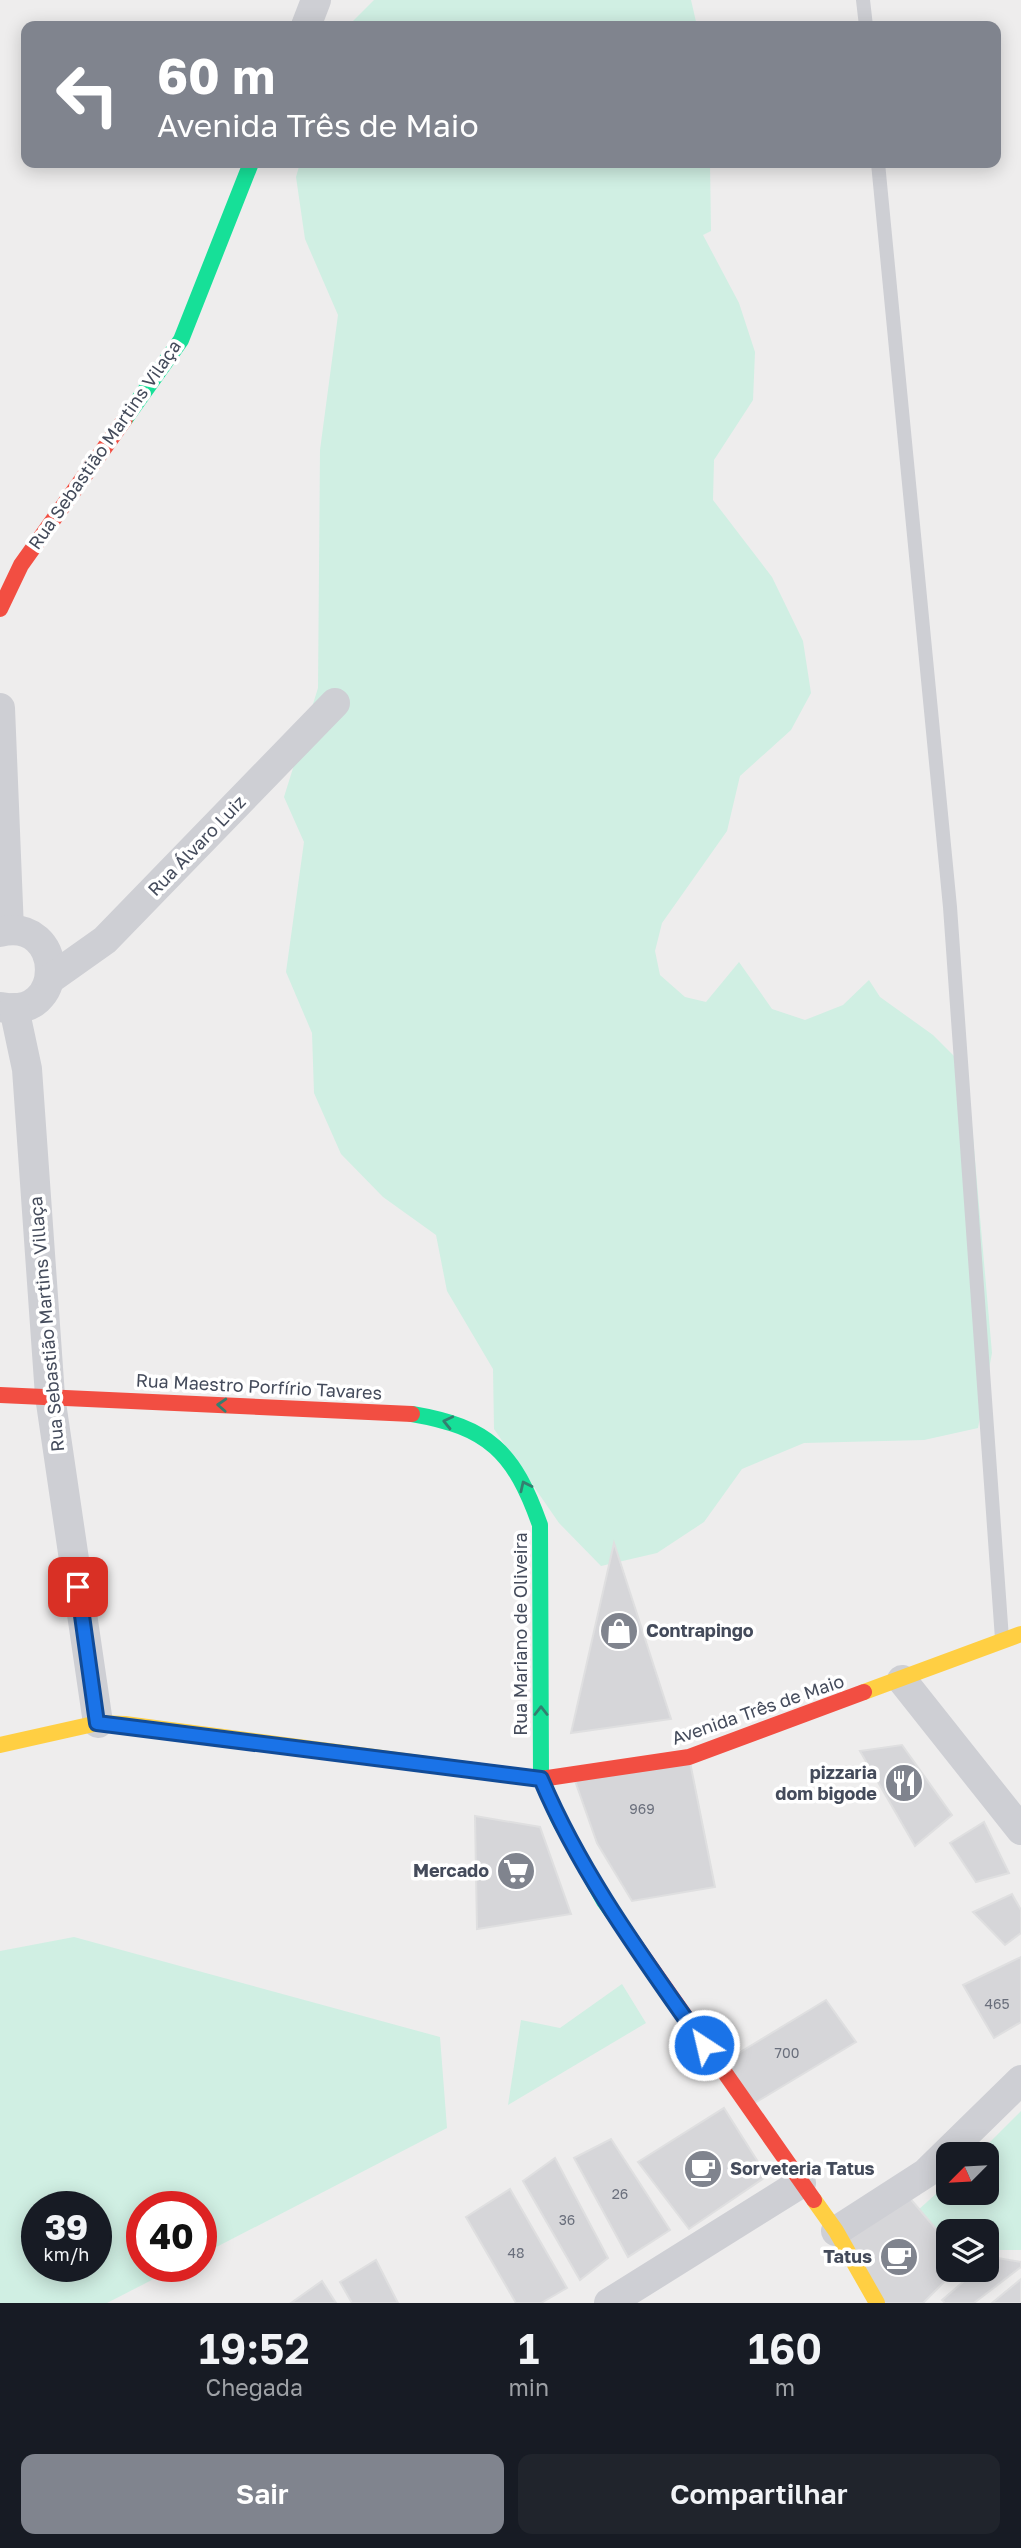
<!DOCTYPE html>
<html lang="pt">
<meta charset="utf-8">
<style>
:root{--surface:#171b24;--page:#20242c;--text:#f1f3f6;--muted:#9ea1a6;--accent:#80848e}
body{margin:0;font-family:"Golos Text",sans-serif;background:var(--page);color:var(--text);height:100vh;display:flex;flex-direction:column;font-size:26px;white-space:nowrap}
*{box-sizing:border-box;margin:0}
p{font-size:23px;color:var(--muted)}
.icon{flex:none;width:38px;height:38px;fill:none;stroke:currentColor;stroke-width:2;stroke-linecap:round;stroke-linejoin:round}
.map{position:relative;height:2303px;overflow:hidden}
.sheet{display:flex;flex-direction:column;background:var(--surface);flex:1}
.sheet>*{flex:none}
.guide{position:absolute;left:21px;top:21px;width:980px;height:147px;border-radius:14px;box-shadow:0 4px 18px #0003;background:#80848e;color:#fff;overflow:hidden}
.needle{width:46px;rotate:246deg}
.fabs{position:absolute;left:936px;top:2142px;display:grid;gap:14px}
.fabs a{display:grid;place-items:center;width:63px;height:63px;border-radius:14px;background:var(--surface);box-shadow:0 4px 18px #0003;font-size:35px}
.speed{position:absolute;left:21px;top:2191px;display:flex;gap:14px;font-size:35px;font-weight:700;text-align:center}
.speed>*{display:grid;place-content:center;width:91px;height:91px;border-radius:50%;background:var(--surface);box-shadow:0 4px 18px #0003;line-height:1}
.speed small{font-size:18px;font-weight:400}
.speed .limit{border:10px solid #d22;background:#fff;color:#111}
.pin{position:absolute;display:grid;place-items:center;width:60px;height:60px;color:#fff;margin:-30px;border-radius:14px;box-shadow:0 4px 10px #0006}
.me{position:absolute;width:77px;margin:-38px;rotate:325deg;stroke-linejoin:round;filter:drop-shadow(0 0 5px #0008)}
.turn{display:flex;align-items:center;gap:24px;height:147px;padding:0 21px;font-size:32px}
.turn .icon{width:91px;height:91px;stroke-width:2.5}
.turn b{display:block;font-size:49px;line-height:60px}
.eta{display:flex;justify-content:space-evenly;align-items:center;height:119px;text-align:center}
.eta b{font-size:42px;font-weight:600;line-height:49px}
.button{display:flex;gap:14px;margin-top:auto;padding:14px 21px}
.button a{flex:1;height:80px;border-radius:14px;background:var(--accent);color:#fff;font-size:28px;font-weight:600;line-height:80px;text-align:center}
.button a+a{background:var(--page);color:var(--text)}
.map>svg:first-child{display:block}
.green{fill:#d0efe3;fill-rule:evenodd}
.building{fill:#d6d6d9;stroke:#dfdfe0;stroke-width:2}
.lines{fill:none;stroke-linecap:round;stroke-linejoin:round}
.lane{stroke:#cecfd4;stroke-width:14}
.street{stroke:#cecfd4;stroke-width:30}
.fast{stroke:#16e098;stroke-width:16}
.slow{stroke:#ffcf43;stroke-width:16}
.jam{stroke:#f24e42;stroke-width:16}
.oneway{stroke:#347f70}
.route-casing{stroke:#114b97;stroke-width:18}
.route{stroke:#1a73e8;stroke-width:12}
.labels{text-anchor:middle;stroke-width:7;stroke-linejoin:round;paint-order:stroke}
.number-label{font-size:14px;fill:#6a6f7c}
.street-label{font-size:18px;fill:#444b5b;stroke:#fff}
.poi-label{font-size:18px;font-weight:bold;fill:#444b5b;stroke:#fff;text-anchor:end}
</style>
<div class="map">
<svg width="1021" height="2303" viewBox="0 0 1021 2303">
<rect width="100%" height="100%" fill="#eeeded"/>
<g class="green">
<polygon points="374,0 691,0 697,26 348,26"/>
<polygon points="300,163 710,163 711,231 703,235 739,303 755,352 753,400 714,460 713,500 772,577 803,641 811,693 791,730 740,776 727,831 662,923 655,951 660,975 685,997 706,1002 739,962 772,1009 805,1020 843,1005 869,980 880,997 933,1035 967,1069 992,1353 978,1428 924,1440 804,1443 742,1469 704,1522 657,1553 601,1566 559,1523 494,1429 493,1369 447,1291 436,1235 383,1197 341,1154 314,1093 312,1033 286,972 304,842 284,797 318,688 320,450 338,315 305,239 296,177"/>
<path d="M 74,1937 L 440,2037 L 447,2128 L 201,2255 L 201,2207 L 142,2207 L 142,2266 L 179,2266 L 107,2303 L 0,2303 L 0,1951 ZM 37,2207 L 96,2207 L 96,2266 L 37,2266 Z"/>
<polygon points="622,1984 646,2023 508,2105 521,2020 560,2028"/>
<polygon points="1021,2111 1021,2250 987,2250 987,2231 948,2231 948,2244 917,2211 948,2183 948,2193 987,2193 987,2154 978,2154"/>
</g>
<g class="building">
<polygon points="614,1543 671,1719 571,1733"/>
<polygon points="902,1745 952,1815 915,1846 860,1751"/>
<polygon points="689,1757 715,1887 632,1901 597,1843 573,1775"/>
<polygon points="475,1816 540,1827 571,1914 477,1929"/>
<polygon points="984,1822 1009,1873 976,1882 950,1843"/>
<polygon points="1012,1894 1021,1910 1021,1933 1005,1945 973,1912"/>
<polygon points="1021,1957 1021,2022 994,2038 963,1985"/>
<polygon points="826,2000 856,2042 748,2107 719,2065"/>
<polygon points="724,2108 767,2176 689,2229 638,2162"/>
<polygon points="611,2139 670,2230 628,2257 574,2158"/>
<polygon points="555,2158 608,2258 580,2280 523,2181"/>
<polygon points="510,2189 567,2288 541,2303 516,2303 466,2217"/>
<polygon points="902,2189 948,2243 948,2270 956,2270 923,2303 877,2303 836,2231"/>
<polygon points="992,2257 1021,2262 1021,2267 974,2303 945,2303 942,2300 977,2270 987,2270 987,2261"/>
<polygon points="376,2260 398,2303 352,2303 340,2282"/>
<polygon points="1021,2279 1021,2303 992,2303"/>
<polygon points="322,2281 336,2303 291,2303"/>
</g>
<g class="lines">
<g class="lane">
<polyline points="863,0 866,26"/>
<polyline points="878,163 950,907 1002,1639"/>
</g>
<g class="street">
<polyline points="306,26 316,0"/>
<polyline points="0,708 9,930"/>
<path d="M 0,932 C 65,916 68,1022 0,1007"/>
<polyline points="50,979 105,940 335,703"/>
<polyline points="14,1008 27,1069 50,1396 98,1723"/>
<polyline points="902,1680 1021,1830"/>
<polyline points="836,2231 926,2173 1021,2080"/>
<polyline points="609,2303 801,2183"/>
</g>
<g class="fast">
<polyline points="125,419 181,340 251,163"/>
<path d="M 412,1414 C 489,1427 514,1452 540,1525 L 541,1779 L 558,1818 L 604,1901 L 622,1926"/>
</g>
<g class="slow">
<polyline points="864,1692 1021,1634"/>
<polyline points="0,1745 98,1723 125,1724 465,1769"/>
<polyline points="814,2200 836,2231 877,2303"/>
</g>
<g class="jam">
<polyline points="0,609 21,565 125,419"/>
<polyline points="0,1395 412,1414"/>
<polyline points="465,1769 541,1779 689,1757 864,1692"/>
<polyline points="622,1926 814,2200"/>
</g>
</g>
<defs><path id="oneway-chevron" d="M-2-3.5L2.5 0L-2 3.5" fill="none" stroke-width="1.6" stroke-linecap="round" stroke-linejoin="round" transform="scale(1.75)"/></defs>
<g class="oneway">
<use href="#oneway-chevron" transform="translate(222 1405) rotate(-177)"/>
<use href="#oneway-chevron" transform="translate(448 1422) rotate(-167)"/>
<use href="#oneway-chevron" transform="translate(525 1486) rotate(-115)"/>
<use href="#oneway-chevron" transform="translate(541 1711) rotate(-90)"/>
</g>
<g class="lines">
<defs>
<path id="route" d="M 78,1587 L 97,1723 L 541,1779 C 582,1876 644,1959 704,2045"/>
</defs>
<use href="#route" class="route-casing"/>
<use href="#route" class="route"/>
</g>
<defs>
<symbol id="shop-disc" viewBox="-11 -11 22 22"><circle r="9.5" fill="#80848e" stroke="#fff"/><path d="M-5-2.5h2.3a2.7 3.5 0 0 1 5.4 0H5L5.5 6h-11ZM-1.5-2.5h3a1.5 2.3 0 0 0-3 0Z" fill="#fff"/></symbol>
<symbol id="restaurant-disc" viewBox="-11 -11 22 22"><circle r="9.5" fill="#80848e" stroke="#fff"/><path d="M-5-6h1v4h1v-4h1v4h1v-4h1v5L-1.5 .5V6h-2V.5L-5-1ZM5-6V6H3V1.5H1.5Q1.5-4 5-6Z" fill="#fff"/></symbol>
<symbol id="supermarket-disc" viewBox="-11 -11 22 22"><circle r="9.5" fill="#80848e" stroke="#fff"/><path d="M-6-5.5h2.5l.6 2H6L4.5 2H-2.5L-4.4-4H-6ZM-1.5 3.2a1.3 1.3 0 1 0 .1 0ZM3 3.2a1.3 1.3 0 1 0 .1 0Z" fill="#fff"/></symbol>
<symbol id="cafe-disc" viewBox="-11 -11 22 22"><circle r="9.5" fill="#80848e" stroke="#fff"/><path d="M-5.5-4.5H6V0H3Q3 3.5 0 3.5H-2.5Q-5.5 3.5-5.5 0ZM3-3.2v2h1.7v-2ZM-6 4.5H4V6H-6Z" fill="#fff"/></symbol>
</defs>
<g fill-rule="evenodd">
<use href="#shop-disc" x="597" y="1609" width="44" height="44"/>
<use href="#restaurant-disc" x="882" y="1761" width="44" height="44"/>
<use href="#supermarket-disc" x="494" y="1849" width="44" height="44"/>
<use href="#cafe-disc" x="681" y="2147" width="44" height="44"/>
<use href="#cafe-disc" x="877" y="2235" width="44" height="44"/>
</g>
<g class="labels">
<g class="number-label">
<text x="642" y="1814">969</text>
<text x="997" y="2009">465</text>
<text x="787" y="2058">700</text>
<text x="620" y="2199">26</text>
<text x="567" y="2225">36</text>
<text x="516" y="2258">48</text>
</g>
<g class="street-label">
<text transform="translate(105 445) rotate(-55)" y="6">Rua Sebastião Martins Vilaça</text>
<text transform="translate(197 846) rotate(-46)" y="6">Rua Álvaro Luiz</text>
<text transform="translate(47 1324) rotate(-95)" y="6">Rua Sebastião Martins Villaça</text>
<text transform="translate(259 1387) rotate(3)" y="6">Rua Maestro Porfírio Tavares</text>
<text transform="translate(521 1634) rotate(-90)" y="6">Rua Mariano de Oliveira</text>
<text transform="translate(758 1710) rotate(-19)" y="6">Avenida Três de Maio</text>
</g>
<g class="poi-label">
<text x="646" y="1637" text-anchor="start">Contrapingo</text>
<text x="877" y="1779">pizzaria<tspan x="877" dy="21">dom bigode</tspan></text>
<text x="489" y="1877">Mercado</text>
<text x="730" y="2175" text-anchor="start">Sorveteria Tatus</text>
<text x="872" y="2263">Tatus</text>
</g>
</g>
</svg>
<div class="fabs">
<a><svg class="needle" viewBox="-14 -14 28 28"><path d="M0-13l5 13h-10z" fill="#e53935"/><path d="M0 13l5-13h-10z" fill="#9ea1a6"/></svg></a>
<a><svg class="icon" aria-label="layers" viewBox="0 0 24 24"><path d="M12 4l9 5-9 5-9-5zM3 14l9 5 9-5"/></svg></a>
</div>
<div class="speed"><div>39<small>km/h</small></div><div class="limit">40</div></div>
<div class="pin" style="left:78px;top:1587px;background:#d93025"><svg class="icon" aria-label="arrive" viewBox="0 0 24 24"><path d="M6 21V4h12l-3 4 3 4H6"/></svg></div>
<svg class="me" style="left:704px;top:2045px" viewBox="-20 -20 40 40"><circle r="17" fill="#1a73e8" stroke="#fff" stroke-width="3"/><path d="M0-11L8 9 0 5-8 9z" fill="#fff"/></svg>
<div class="guide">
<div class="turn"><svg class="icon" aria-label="left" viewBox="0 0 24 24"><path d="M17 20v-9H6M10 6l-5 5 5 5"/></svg><div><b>60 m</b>Avenida Três de Maio</div></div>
</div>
</div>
<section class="sheet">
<div class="eta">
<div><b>19:52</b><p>Chegada</p></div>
<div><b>1</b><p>min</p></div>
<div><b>160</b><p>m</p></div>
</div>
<div class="button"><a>Sair</a><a>Compartilhar</a></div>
</section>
